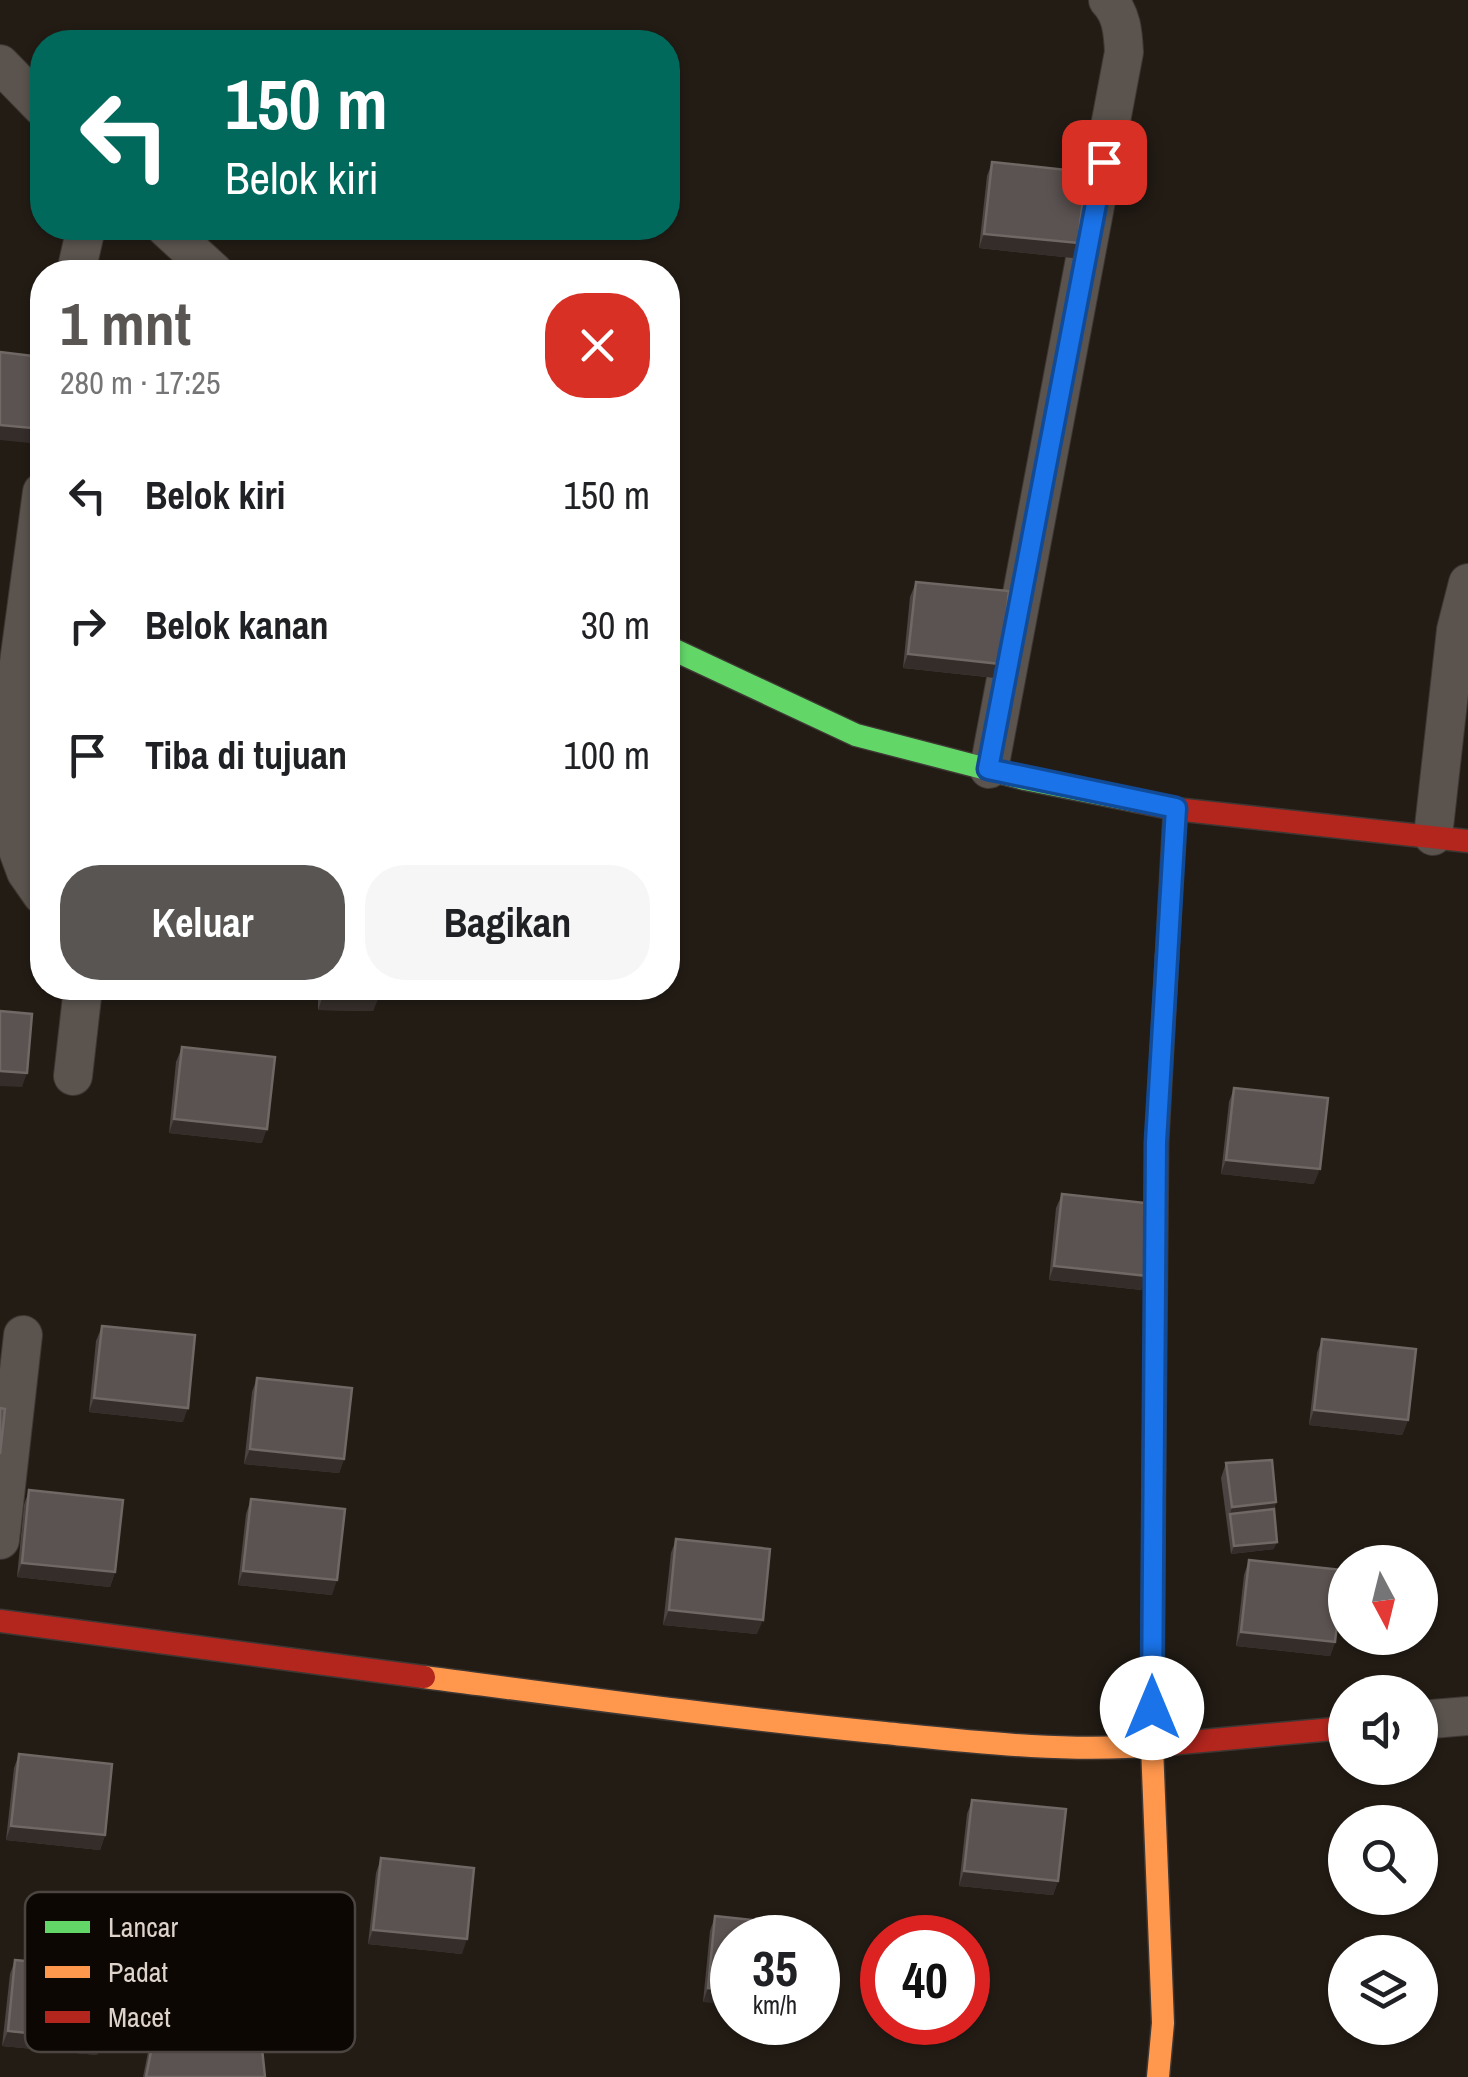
<!DOCTYPE html>
<html lang="id">
<meta charset="utf-8">
<style>
:root{--surface:#fff;--page:#f6f6f6;--text:#202124;--muted:#757577;--accent:#585553}
body{margin:0;font-family:"Archivo Narrow",sans-serif;background:var(--page);color:var(--text);height:100vh;display:flex;flex-direction:column;font-size:38px;white-space:nowrap}
*{box-sizing:border-box;margin:0}
p{font-size:32px;color:var(--muted)}
.icon{flex:none;width:55px;height:55px;fill:none;stroke:currentColor;stroke-width:2;stroke-linecap:round;stroke-linejoin:round}
.map{position:relative;flex:1;overflow:hidden}
.details{position:absolute;left:30px;top:260px;width:650px;height:740px;display:flex;flex-direction:column;background:var(--surface);border-radius:40px;box-shadow:0 2px 8px #0004}
.details>*{flex:none}
.top-card{position:absolute;left:30px;top:30px;width:650px;height:210px;border-radius:40px;box-shadow:0 2px 8px #0004;background:#00695c;color:#fff;overflow:hidden}
.needle{width:65px;rotate:173deg}
.controls{position:absolute;left:1328px;top:1545px;display:grid;gap:20px}
.controls a{display:grid;place-items:center;width:110px;height:110px;border-radius:50%;background:var(--surface);box-shadow:0 2px 8px #0004;font-size:50px}
.speed{position:absolute;left:710px;top:1915px;display:flex;gap:20px;font-size:50px;font-weight:700;text-align:center}
.speed>*{display:grid;place-content:center;width:130px;height:130px;border-radius:50%;background:var(--surface);box-shadow:0 2px 8px #0004;line-height:1}
.speed small{font-size:25px;font-weight:400}
.speed .limit{border:15px solid #d22;background:#fff;color:#111}
.pin{position:absolute;display:grid;place-items:center;width:85px;height:85px;color:#fff;margin:-42px;border-radius:20px;box-shadow:0 5px 15px #0006}
.me{position:absolute;width:110px;margin:-55px;rotate:0deg;stroke-linejoin:round;filter:drop-shadow(0 0 8px #0008)}
.turn{display:flex;align-items:center;gap:35px;height:210px;padding:0 30px;font-size:45px}
.turn .icon{width:130px;height:130px;stroke-width:2.5}
.turn b{display:block;font-size:70px;line-height:85px}
.round{display:grid;place-items:center;flex:none;width:105px;height:105px;border-radius:40px;background:var(--page)}
.headline{display:flex;align-items:center;justify-content:space-between;height:170px;padding:0 30px}
h1{font-size:60px;font-weight:700;line-height:75px;color:var(--accent)}
.cta{display:flex;gap:20px;margin-top:auto;padding:20px 30px}
.cta a{flex:1;height:115px;border-radius:40px;background:var(--accent);color:#fff;font-size:40px;font-weight:700;line-height:115px;text-align:center}
.cta a+a{background:var(--page);color:var(--text)}
ul{padding:0;list-style:none}
li{display:flex;align-items:center;gap:30px;height:130px;padding:0 30px}
li div{flex:1}
li b{display:block;font-size:38px}
li em{font-style:normal}
.map>svg:first-child{display:block}
.lines{fill:none;stroke-linecap:round;stroke-linejoin:round}
.street-casing{stroke:#3e3733;stroke-width:40}
.fast-casing{stroke:#3e3733;stroke-width:25}
.slow-casing{stroke:#3e3733;stroke-width:25}
.jam-casing{stroke:#3e3733;stroke-width:25}
.street{stroke:#5a534e;stroke-width:38}
.fast{stroke:#63d668;stroke-width:22}
.slow{stroke:#ff974d;stroke-width:22}
.jam{stroke:#b3261e;stroke-width:22}
.wall{fill:#4b4442}
.shaded-wall{fill:#342d2a}
.building{fill:#5b5351;stroke:#706864;stroke-width:2.5}
.route-casing{stroke:#114b97;stroke-width:25}
.route{stroke:#1a73e8;stroke-width:18}
.key{fill:#0d0704;stroke:#4c4440;stroke-width:2.5}
.key-label{font-size:28px;fill:#dfd4cc}
</style>
<div class="map">
<svg width="1468" height="2077" viewBox="0 0 1468 2077">
<rect width="100%" height="100%" fill="#231c15"/>
<g class="lines">
<defs>
<g id="street">
<polyline points="0,64 42,107"/>
<polyline points="166,228 214,272"/>
<polyline points="76,272 86,228"/>
<polyline points="42,492 18,670 12,794 12,834 26,872 42,895"/>
<path d="M 989,769 L 1124,52 C 1123,34 1122,14 1108,0"/>
<polyline points="1433,836 1456,630 1468,583"/>
<polyline points="73,1076 82,997 79,988"/>
<polyline points="0,1540 23,1335"/>
<polyline points="1420,1720 1468,1716"/>
</g>
<polyline id="fast" points="668,647 856,735 1025,779 1136,801"/>
<g id="slow">
<polyline points="1167,957 1175,809"/>
<polyline points="1154,1470 1152,1746 1163,2023 1158,2077"/>
<path d="M 424,1677 C 577,1697 731,1718 885,1733 C 974,1742 1068,1753 1158,1745"/>
</g>
<g id="jam">
<polyline points="1136,801 1175,809 1468,841"/>
<polyline points="1154,1470 1157,1142 1167,957"/>
<polyline points="0,1621 424,1677"/>
<polyline points="1158,1745 1345,1728"/>
</g>
</defs>
<use href="#street" class="street-casing"/>
<use href="#fast" class="fast-casing"/>
<use href="#slow" class="slow-casing"/>
<use href="#jam" class="jam-casing"/>
<use href="#street" class="street"/>
<use href="#fast" class="fast"/>
<use href="#slow" class="slow"/>
<use href="#jam" class="jam"/>
</g>
<g class="wall">
<polygon points="992,162 1073,258 979,248 987,176"/>
<polygon points="916,582 996,678 903,668 910,597"/>
<polygon points="318,988 379,988 373,1011 318,1010"/>
<polygon points="182,1047 262,1143 169,1133 176,1062"/>
<polygon points="1234,1088 1314,1184 1221,1174 1229,1102"/>
<polygon points="1062,1194 1142,1290 1049,1280 1056,1208"/>
<polygon points="102,1326 183,1422 89,1412 96,1341"/>
<polygon points="1322,1339 1408,1420 1402,1435 1309,1425 1317,1353"/>
<polygon points="257,1378 344,1459 339,1473 244,1464 252,1392"/>
<polygon points="1226,1463 1276,1502 1274,1509 1274,1549 1231,1554 1221,1478"/>
<polygon points="29,1490 115,1572 110,1587 17,1577 24,1505"/>
<polygon points="251,1499 332,1595 238,1585 246,1514"/>
<polygon points="676,1539 757,1634 663,1625 671,1553"/>
<polygon points="1249,1560 1335,1642 1330,1656 1236,1646 1244,1575"/>
<polygon points="19,1754 105,1835 100,1850 6,1840 14,1768"/>
<polygon points="972,1800 1058,1881 1053,1895 959,1886 967,1814"/>
<polygon points="381,1858 462,1954 368,1944 376,1873"/>
<polygon points="715,1916 810,1926 703,2002 710,1931"/>
<polygon points="15,1960 102,2041 97,2055 2,2046 10,1974"/>
<polygon points="158,2016 265,2077 143,2077 151,2037"/>
</g>
<g class="shaded-wall">
<polygon points="984,234 1078,243 1073,258 979,248"/>
<polygon points="0,425 42,429 42,437 40,444 0,440"/>
<polygon points="908,654 1001,664 996,678 903,668"/>
<polygon points="323,996 379,997 373,1011 318,1010"/>
<polygon points="0,1071 27,1073 22,1087 0,1086"/>
<polygon points="174,1119 267,1129 262,1143 169,1133"/>
<polygon points="1226,1160 1320,1169 1314,1184 1221,1174"/>
<polygon points="1054,1266 1148,1276 1142,1290 1049,1280"/>
<polygon points="94,1398 188,1408 183,1422 89,1412"/>
<polygon points="1314,1410 1408,1420 1402,1435 1309,1425"/>
<polygon points="250,1449 344,1459 339,1473 244,1464"/>
<polygon points="1276,1502 1271,1516 1230,1514 1232,1507"/>
<polygon points="1277,1542 1274,1549 1231,1554 1234,1546"/>
<polygon points="22,1563 115,1572 110,1587 17,1577"/>
<polygon points="243,1571 337,1580 332,1595 238,1585"/>
<polygon points="669,1610 763,1620 757,1634 663,1625"/>
<polygon points="1241,1632 1335,1642 1330,1656 1236,1646"/>
<polygon points="11,1826 105,1835 100,1850 6,1840"/>
<polygon points="964,1871 1058,1881 1053,1895 959,1886"/>
<polygon points="373,1930 467,1939 462,1954 368,1944"/>
<polygon points="708,1988 732,1990 732,2005 703,2002"/>
<polygon points="8,2031 102,2041 97,2055 2,2046"/>
</g>
<g class="building">
<polygon points="992,162 1086,172 1078,243 984,234"/>
<polygon points="0,352 42,357 42,429 0,425"/>
<polygon points="916,582 1009,591 1001,664 908,654"/>
<polygon points="323,988 379,988 379,997 323,996"/>
<polygon points="0,1011 32,1014 27,1073 0,1071"/>
<polygon points="182,1047 275,1057 267,1129 174,1119"/>
<polygon points="1234,1088 1328,1098 1320,1169 1226,1160"/>
<polygon points="1062,1194 1155,1204 1148,1276 1054,1266"/>
<polygon points="102,1326 195,1335 188,1408 94,1398"/>
<polygon points="1322,1339 1416,1349 1408,1420 1314,1410"/>
<polygon points="257,1378 352,1388 344,1459 250,1449"/>
<polygon points="0,1408 5,1409 0,1454"/>
<polygon points="1272,1460 1276,1502 1232,1507 1226,1463"/>
<polygon points="29,1490 123,1500 115,1572 22,1563"/>
<polygon points="251,1499 345,1509 337,1580 243,1571"/>
<polygon points="1274,1509 1277,1542 1234,1546 1230,1514"/>
<polygon points="676,1539 770,1549 763,1620 669,1610"/>
<polygon points="1249,1560 1343,1570 1335,1642 1241,1632"/>
<polygon points="19,1754 112,1764 105,1835 11,1826"/>
<polygon points="972,1800 1066,1809 1058,1881 964,1871"/>
<polygon points="381,1858 474,1868 467,1939 373,1930"/>
<polygon points="715,1916 810,1926 808,1938 732,1938 732,1990 708,1988"/>
<polygon points="15,1960 110,1969 102,2041 8,2031"/>
<polygon points="158,2016 260,2029 265,2077 146,2077"/>
</g>
<g class="lines">
<defs>
<polyline id="route" points="1104,162 988,769 1176,808 1156,1142 1152,1708"/>
</defs>
<use href="#route" class="route-casing"/>
<use href="#route" class="route"/>
</g>
<rect x="25" y="1892" width="330" height="160" rx="15" class="key"/>
<rect x="45" y="1921" width="45" height="12" fill="#63d668"/>
<rect x="45" y="1966" width="45" height="12" fill="#ff974d"/>
<rect x="45" y="2011" width="45" height="12" fill="#b3261e"/>
<g class="key-label">
<text x="108" y="1937">Lancar</text>
<text x="108" y="1982">Padat</text>
<text x="108" y="2027">Macet</text>
</g>
</svg>
<div class="controls">
<a><svg class="needle" viewBox="-14 -14 28 28"><path d="M0-13l5 13h-10z" fill="#e53935"/><path d="M0 13l5-13h-10z" fill="#757577"/></svg></a>
<a><svg class="icon" aria-label="sound" viewBox="0 0 24 24"><path d="M4 9h4l5-4v14l-5-4H4zM17 9q2 3 0 6"/></svg></a>
<a><svg class="icon" aria-label="search" viewBox="0 0 24 24"><circle cx="10" cy="10" r="6"/><path d="M15 15l6 6"/></svg></a>
<a><svg class="icon" aria-label="layers" viewBox="0 0 24 24"><path d="M12 4l9 5-9 5-9-5zM3 14l9 5 9-5"/></svg></a>
</div>
<div class="speed"><div>35<small>km/h</small></div><div class="limit">40</div></div>
<div class="pin" style="left:1104px;top:162px;background:#d93025"><svg class="icon" aria-label="arrive" viewBox="0 0 24 24"><path d="M6 21V4h12l-3 4 3 4H6"/></svg></div>
<svg class="me" style="left:1152px;top:1708px" viewBox="-20 -20 40 40"><circle r="19" fill="#fff"/><path d="M0-13L10 11 0 6-10 11z" fill="#1a73e8"/></svg>
<div class="top-card">
<div class="turn"><svg class="icon" aria-label="left" viewBox="0 0 24 24"><path d="M17 20v-9H6M10 6l-5 5 5 5"/></svg><div><b>150 m</b>Belok kiri</div></div>
</div>
<section class="details">
<div class="headline"><div><h1>1 mnt</h1><p>280 m · 17:25</p></div><a class="round" style="background:#d93025;color:#fff"><svg class="icon" aria-label="close" viewBox="0 0 24 24"><path d="M6 6l12 12M18 6L6 18"/></svg></a></div>
<ul>
<li><svg class="icon" aria-label="left" viewBox="0 0 24 24"><path d="M17 20v-9H6M10 6l-5 5 5 5"/></svg><div><b>Belok kiri</b></div><em>150 m</em></li>
<li><svg class="icon" aria-label="right" viewBox="0 0 24 24"><path d="M7 20v-9h11M14 6l5 5-5 5"/></svg><div><b>Belok kanan</b></div><em>30 m</em></li>
<li><svg class="icon" aria-label="arrive" viewBox="0 0 24 24"><path d="M6 21V4h12l-3 4 3 4H6"/></svg><div><b>Tiba di tujuan</b></div><em>100 m</em></li>
</ul>
<div class="cta"><a>Keluar</a><a>Bagikan</a></div>
</section>
</div>
